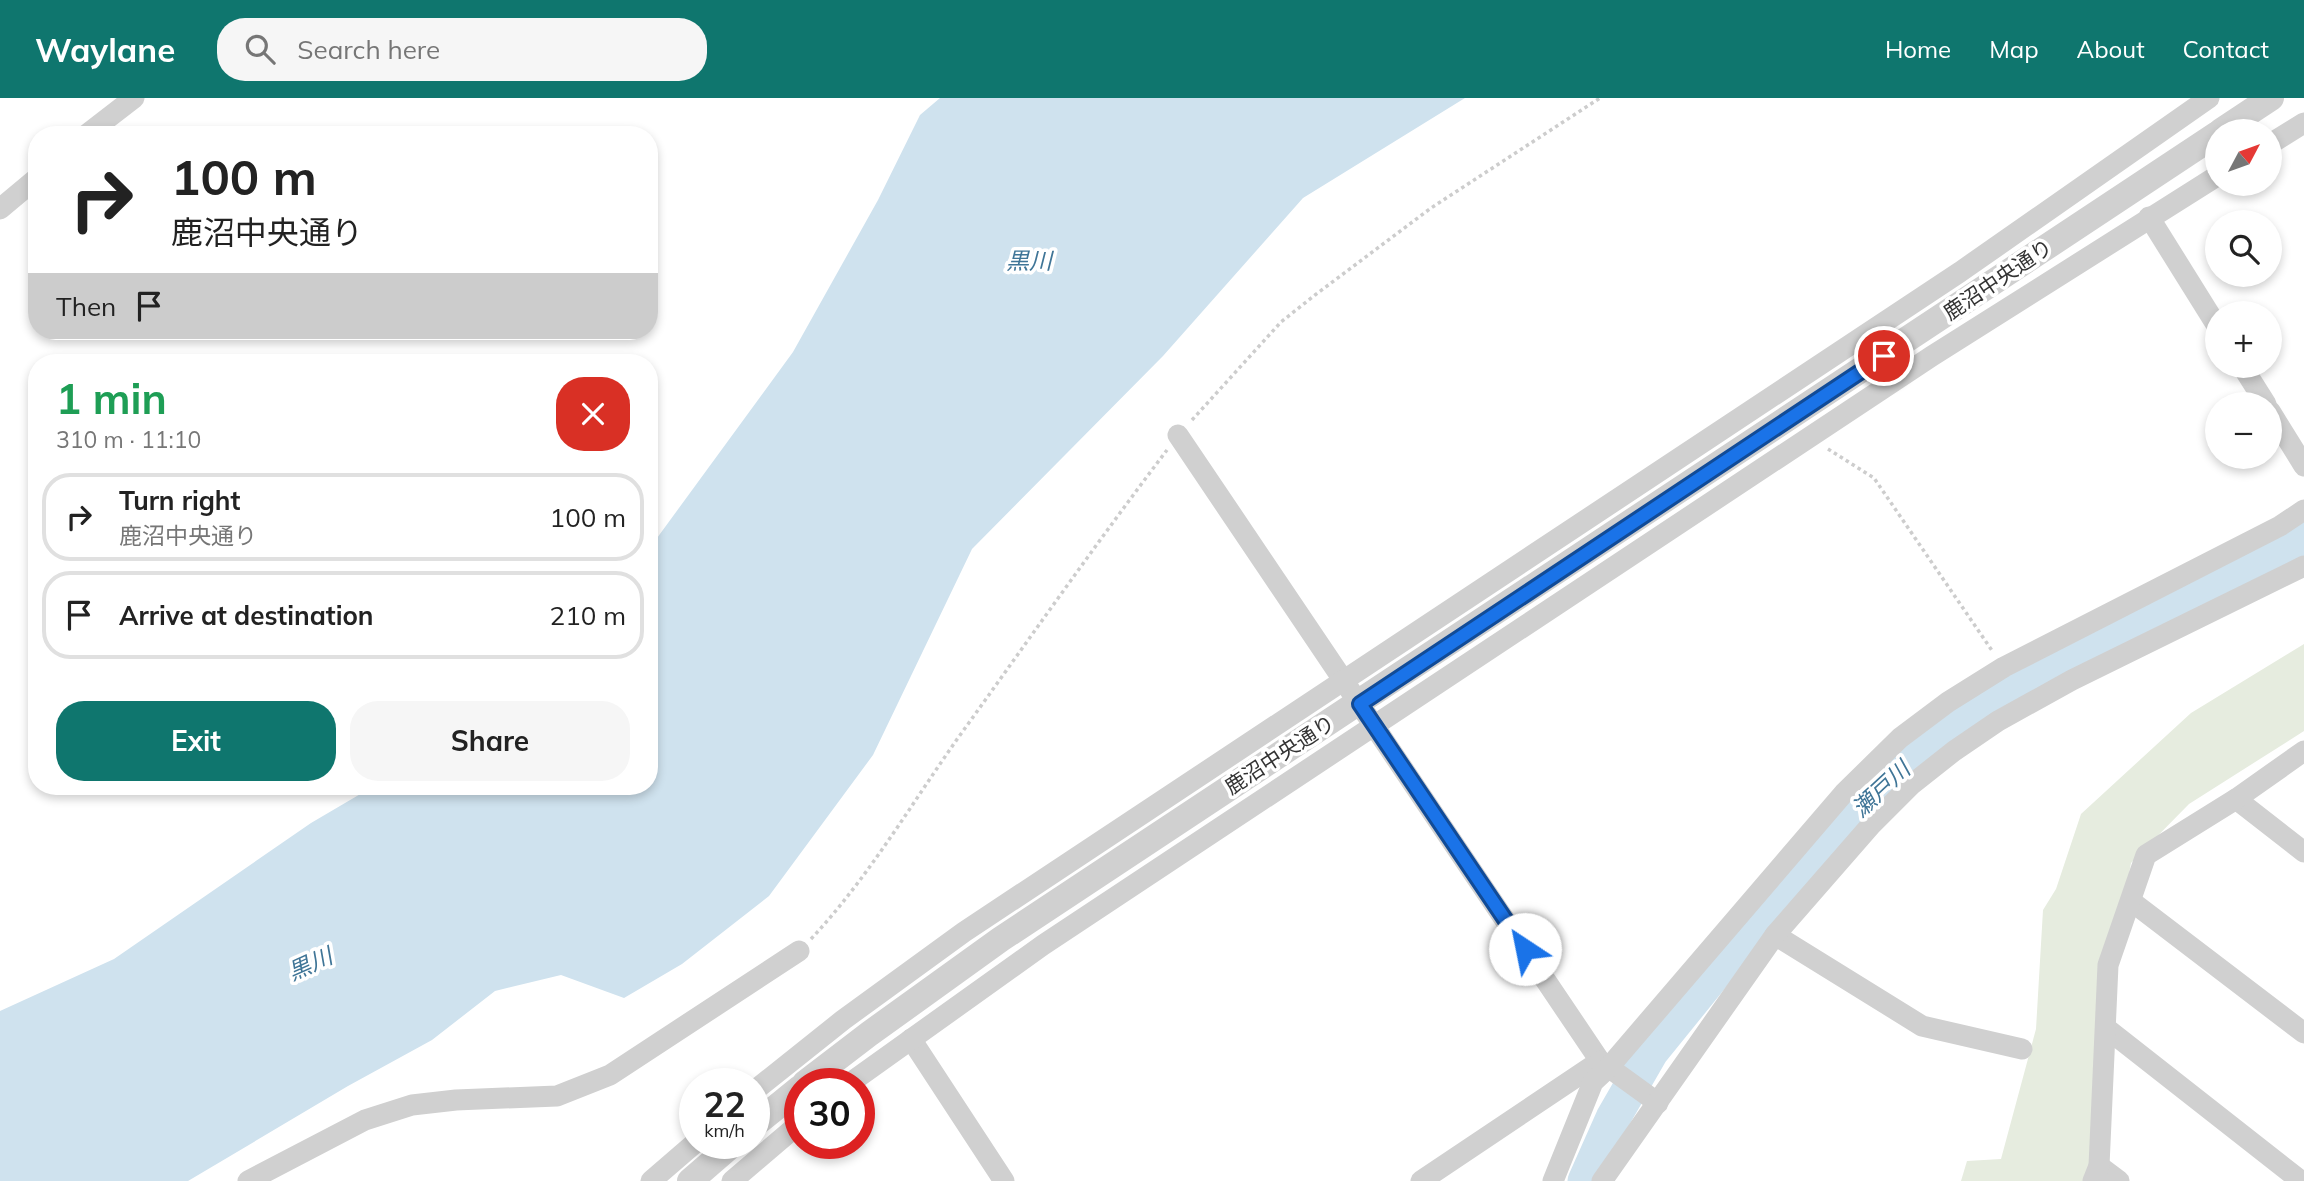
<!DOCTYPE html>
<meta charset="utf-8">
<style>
:root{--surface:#fff;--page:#f6f6f6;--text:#222;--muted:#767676;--line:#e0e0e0;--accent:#0f766e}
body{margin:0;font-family:Mulish,"Noto Sans JP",sans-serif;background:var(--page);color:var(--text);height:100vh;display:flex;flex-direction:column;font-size:26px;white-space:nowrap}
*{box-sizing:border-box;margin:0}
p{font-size:23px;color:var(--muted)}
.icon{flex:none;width:38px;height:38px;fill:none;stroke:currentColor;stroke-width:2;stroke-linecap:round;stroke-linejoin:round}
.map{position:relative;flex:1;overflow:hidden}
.side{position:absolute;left:28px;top:256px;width:630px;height:441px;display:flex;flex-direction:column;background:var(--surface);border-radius:28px;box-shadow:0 4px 10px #0003}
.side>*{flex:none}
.guide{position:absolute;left:28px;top:28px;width:630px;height:214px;border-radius:28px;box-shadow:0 4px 10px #0003;background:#fff;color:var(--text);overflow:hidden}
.needle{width:46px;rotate:49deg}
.tools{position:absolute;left:2205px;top:21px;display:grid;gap:14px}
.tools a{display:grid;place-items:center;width:77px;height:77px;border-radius:50%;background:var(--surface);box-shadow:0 4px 10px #0003;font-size:35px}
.speed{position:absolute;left:679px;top:970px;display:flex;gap:14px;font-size:35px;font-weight:700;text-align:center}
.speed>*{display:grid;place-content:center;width:91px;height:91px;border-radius:50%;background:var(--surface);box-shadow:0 4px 10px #0003;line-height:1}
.speed small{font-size:18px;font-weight:400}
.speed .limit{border:10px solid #d22;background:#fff;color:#111}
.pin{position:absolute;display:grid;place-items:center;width:60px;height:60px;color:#fff;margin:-30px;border:4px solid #fff;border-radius:50%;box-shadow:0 2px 7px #0007}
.me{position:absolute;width:77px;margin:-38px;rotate:326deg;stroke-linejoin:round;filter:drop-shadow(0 0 5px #0008)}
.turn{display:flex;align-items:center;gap:24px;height:147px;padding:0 28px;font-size:32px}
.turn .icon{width:91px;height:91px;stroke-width:2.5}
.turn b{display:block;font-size:49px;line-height:60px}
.then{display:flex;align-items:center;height:66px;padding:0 28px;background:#0003;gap:14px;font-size:26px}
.round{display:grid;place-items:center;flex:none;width:74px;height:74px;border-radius:28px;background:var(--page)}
.summary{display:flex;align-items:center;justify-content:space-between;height:119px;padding:0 28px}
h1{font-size:42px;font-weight:700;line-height:52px;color:#1e9e55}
.cta{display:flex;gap:14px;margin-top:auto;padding:14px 28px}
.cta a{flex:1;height:80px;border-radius:28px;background:var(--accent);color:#fff;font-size:28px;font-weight:700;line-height:80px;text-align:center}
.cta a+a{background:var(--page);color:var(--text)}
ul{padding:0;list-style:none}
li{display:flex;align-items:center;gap:21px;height:88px;margin:0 14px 10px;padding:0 14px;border:4px solid var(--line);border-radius:28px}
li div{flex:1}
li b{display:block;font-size:26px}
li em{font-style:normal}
header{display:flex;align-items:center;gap:42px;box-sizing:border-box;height:98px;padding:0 35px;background:var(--accent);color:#fff}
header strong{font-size:33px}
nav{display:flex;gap:38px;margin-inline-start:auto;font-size:24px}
.search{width:490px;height:63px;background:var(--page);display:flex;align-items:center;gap:18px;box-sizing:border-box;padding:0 24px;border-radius:28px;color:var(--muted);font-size:26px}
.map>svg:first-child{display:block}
.green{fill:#e6ecdf}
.water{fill:#cfe2ee}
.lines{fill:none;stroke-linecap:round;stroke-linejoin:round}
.river{stroke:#cfe2ee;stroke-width:35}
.path{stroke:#cdcdcd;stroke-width:3.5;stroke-dasharray:3.5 3.5;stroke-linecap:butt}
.minor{stroke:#d0d0d0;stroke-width:21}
.tertiary{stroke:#d0d0d0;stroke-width:26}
.route-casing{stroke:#114b97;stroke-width:18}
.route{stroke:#1a73e8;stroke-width:12}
.labels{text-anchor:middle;stroke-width:7;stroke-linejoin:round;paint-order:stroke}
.street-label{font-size:21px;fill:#333;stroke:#fff}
.water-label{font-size:23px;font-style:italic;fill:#3f7597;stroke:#fff}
</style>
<header>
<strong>Waylane</strong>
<div class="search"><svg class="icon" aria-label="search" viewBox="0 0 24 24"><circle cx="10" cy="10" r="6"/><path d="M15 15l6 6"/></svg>Search here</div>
<nav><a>Home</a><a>Map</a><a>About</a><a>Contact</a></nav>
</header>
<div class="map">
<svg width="2304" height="1083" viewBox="0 0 2304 1083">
<rect width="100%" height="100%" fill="#fff"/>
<polygon class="green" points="2304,546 2304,633 2189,706 2131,765 2094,964 2090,1073 2083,1083 1961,1083 1967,1063 2001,1061 2036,931 2043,812 2056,791 2081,716 2191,615"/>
<polygon class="water" points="940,0 1465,0 1303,100 1163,258 972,451 873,657 769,798 682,866 624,900 561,877 495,893 432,942 348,988 188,1083 0,1083 0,913 114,861 311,725 374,688 649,688 649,451 793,254 878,102 920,17"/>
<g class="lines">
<polyline class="river" points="1585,1083 1613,1020 1651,954 1783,791 1874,693 1924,651 2031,579 2304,440"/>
<g class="path">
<polyline points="1192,322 1281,224 1315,197 1431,110 1600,0"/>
<polyline points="1828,351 1874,380 1993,554"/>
<path d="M 811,841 C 868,780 910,708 958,640 C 1027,544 1095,447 1167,352"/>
</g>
<g class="minor">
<polyline points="86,37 134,0"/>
<polyline points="2270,46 2304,25"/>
<polyline points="0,111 37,80"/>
<polyline points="2149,119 2217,228"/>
<polyline points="2242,268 2266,306"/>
<polyline points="2270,313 2304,368"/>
<polyline points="1178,337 1600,963 1421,1083"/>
<polyline points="2236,701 2304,754"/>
<polyline points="2131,803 2304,935"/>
<polyline points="1775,837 1922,928 2022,951"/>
<polyline points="2106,930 2301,1083"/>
<polyline points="911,941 1004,1083"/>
<polyline points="1600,963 1658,1005"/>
<polyline points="850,985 1043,847 1932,258 2217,78"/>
<polyline points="754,993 843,922 964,834 1960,174 2209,0"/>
<polyline points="2099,1068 2119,1083"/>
<polyline points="248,1083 365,1022 412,1007 456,1002 557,998 610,977 799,853"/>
<polyline points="651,1083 695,1045"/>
<polyline points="732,1083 800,1025"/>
<polyline points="1553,1083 1593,984 1609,969 1844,695 1900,640 1948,604 2004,569 2280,428 2304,412"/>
<polyline points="1602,1083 1775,837 1871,727 1911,687 1954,653 1998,623 2072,582 2304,468"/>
<polyline points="2093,1083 2099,1068 2108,867 2146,757 2236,701 2304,653"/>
</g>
<g class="tertiary">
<polyline points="2221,33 2271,0"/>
<polyline points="805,985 869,936 1001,841 2217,36"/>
<polyline points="754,1027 800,990"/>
<polyline points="690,1083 734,1045"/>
</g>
</g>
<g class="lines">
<defs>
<polyline id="route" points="1525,851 1360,606 1884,258"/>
</defs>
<use href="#route" class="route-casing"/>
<use href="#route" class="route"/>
</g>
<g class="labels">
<g class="street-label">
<text transform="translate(1998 182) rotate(-34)" y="7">鹿沼中央通り</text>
<text transform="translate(1280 657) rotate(-33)" y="7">鹿沼中央通り</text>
</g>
<g class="water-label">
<text x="1029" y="171">黒川</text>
<text transform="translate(1881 691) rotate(-43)" y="8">瀬戸川</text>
<text transform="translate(310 866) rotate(-24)" y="8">黒川</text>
</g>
</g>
</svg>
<div class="tools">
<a><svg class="needle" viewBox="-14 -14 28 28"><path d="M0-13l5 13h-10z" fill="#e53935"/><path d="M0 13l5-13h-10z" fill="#767676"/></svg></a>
<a><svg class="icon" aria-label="search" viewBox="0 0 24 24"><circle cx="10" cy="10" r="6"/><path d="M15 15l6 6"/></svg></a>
<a>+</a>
<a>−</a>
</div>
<div class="speed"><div>22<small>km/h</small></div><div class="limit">30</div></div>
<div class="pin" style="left:1884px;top:258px;background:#d93025"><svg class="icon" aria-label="arrive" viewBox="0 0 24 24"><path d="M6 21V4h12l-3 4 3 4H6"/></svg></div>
<svg class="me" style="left:1525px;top:851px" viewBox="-20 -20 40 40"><circle r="19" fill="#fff"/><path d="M0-13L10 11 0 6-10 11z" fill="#1a73e8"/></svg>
<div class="guide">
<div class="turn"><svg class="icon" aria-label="right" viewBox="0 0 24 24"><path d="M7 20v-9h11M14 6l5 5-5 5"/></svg><div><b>100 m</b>鹿沼中央通り</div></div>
<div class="then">Then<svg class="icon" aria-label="arrive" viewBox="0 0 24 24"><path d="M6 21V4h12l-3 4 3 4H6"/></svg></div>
</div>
<section class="side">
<div class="summary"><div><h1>1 min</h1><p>310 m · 11:10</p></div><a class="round" style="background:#d93025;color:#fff"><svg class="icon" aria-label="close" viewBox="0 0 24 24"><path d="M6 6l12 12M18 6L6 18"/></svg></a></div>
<ul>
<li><svg class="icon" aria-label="right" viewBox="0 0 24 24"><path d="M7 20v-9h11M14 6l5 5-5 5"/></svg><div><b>Turn right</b><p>鹿沼中央通り</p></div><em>100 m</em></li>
<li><svg class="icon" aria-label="arrive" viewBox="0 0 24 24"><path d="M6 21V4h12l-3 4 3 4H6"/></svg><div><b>Arrive at destination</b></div><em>210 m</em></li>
</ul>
<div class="cta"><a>Exit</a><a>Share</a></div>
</section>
</div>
